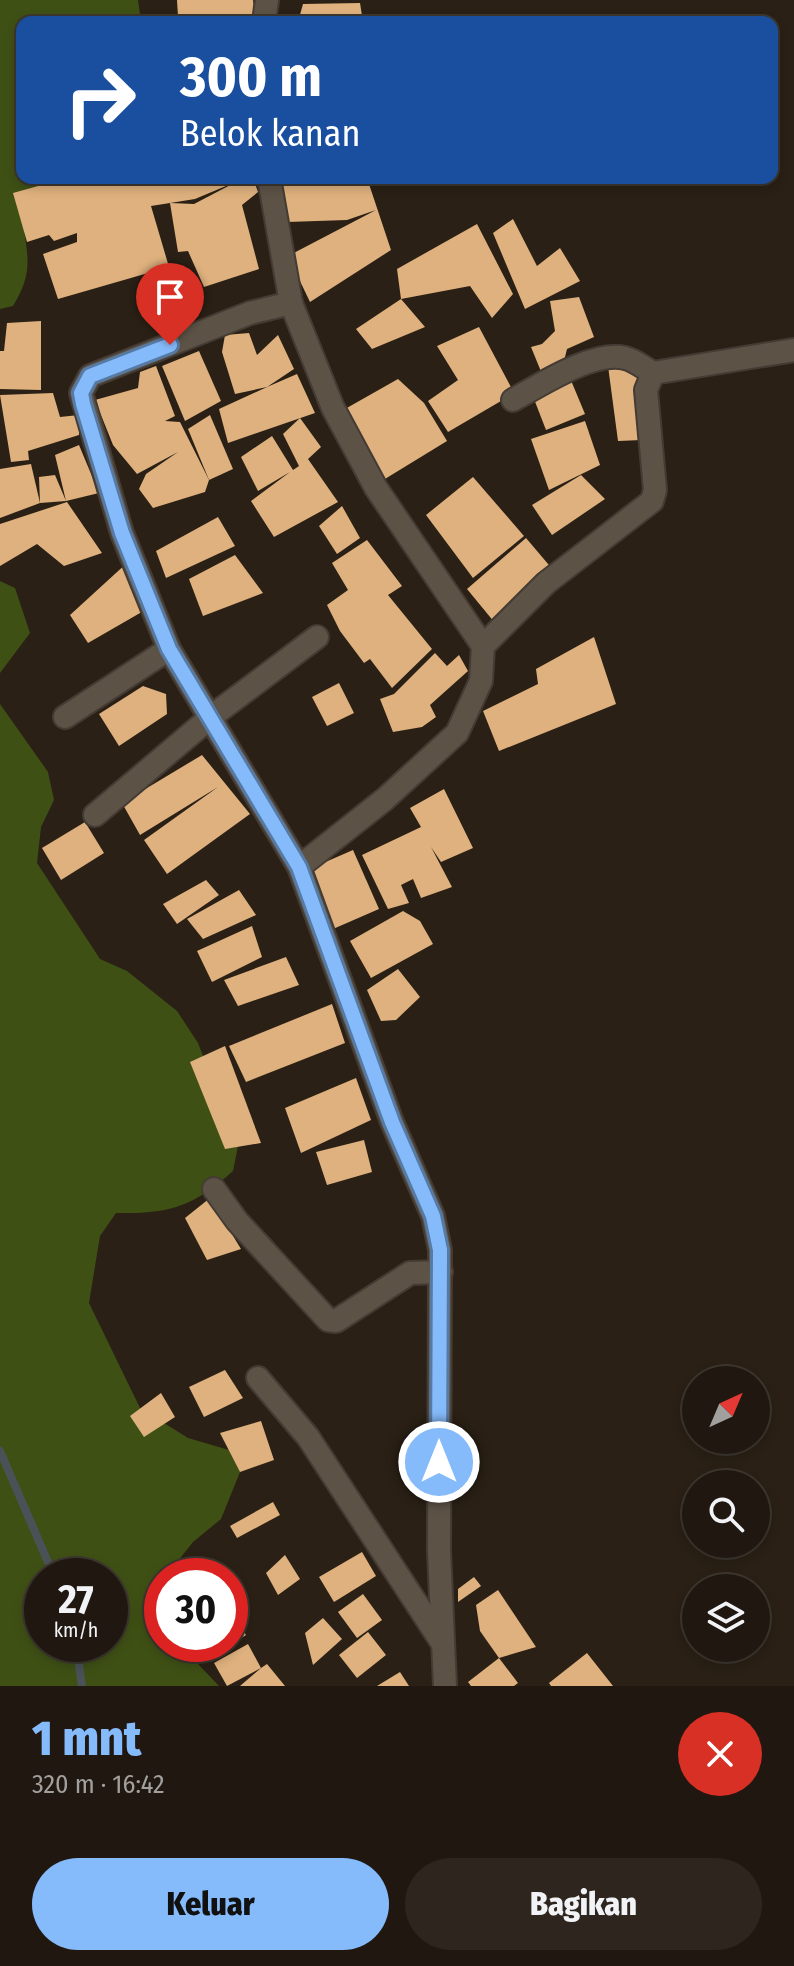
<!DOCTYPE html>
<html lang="id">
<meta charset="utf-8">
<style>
:root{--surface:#201810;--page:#2d251e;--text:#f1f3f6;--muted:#a2a09f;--line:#3d3730;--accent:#86bbfb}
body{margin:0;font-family:"Fira Sans Condensed",sans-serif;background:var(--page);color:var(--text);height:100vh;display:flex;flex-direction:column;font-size:30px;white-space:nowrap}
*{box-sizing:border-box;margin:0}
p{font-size:26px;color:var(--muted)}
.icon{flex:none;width:44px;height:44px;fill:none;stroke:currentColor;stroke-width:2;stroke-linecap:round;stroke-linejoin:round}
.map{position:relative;height:1686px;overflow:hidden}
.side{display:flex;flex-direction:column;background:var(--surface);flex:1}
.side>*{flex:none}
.guide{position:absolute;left:16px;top:16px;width:762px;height:168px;border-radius:16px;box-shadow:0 4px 12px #0003,0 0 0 2px var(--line);background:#1a4fa0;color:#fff;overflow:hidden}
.needle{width:52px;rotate:44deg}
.tools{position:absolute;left:682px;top:1366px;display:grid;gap:16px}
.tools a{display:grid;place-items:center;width:88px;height:88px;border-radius:50%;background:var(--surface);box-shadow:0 4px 12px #0003,0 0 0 2px var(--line);font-size:40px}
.speed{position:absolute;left:24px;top:1558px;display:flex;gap:16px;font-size:40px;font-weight:700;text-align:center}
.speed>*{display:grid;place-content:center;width:104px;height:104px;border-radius:50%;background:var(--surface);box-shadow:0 4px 12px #0003,0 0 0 2px var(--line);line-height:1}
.speed small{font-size:20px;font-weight:400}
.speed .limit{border:12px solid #d22;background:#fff;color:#111}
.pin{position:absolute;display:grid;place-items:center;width:68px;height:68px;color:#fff;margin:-82px -34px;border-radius:50% 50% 50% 0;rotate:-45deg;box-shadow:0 0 8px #0007}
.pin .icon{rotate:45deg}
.me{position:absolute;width:88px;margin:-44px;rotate:0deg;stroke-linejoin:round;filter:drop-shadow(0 0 6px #0008)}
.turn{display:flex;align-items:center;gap:28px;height:168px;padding:0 32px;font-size:36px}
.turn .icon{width:104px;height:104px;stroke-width:2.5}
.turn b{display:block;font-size:56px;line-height:68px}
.round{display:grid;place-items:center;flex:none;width:84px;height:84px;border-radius:42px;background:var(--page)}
.head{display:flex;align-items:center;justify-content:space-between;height:136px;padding:0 32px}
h1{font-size:48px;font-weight:800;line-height:60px;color:var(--accent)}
.button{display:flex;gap:16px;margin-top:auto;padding:16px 32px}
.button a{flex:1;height:92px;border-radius:48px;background:var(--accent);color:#111;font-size:32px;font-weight:800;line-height:92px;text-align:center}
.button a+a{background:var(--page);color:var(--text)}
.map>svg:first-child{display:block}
.forest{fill:#3f5015;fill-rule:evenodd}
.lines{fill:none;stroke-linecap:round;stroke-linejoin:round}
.stream{stroke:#4a5258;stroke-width:8}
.building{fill:#dfb17e;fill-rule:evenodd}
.minor-casing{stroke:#443b34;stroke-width:26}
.minor{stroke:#5d5246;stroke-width:22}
.route-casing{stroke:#577aa3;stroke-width:20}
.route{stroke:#86bbfb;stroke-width:14}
</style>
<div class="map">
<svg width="794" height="1686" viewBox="0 0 794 1686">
<rect width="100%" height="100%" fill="#2a2015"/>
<g class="forest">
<path d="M 0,0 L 138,0 L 141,22 L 22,22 L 22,178 L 117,178 L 23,225 C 29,260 32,275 13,306 L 0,309 Z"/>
<polygon points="0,581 15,588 30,633 0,673"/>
<path d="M 0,704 L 48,772 L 54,800 L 41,827 L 37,863 L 100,959 L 127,971 L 177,1011 L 198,1043 L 238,1146 L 233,1171 C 193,1207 169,1214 116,1213 L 100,1236 L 89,1303 L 140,1408 L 188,1438 L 229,1450 L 240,1472 L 221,1519 L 193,1542 L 166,1576 L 162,1576 L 162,1644 L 179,1644 L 219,1686 L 0,1686 ZM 42,1576 L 110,1576 L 110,1644 L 42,1644 Z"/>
</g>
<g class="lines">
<g class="stream">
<polyline points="0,1451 54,1576"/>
<polyline points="76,1644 82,1686"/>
</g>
</g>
<g class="building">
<polygon points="177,0 253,0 255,14 222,15 225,22 193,22 222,15 178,16"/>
<polygon points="360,3 363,22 298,22 303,4"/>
<path d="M 67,178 L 253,178 L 258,192 L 242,205 L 259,269 L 204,287 L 188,251 L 178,252 L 170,203 L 151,206 L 169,267 L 58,299 L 43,254 L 77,242 L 77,233 L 54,241 L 49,235 L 27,242 L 13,193 ZM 238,181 L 194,204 L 170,203 L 195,199 Z"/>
<polygon points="281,178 367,178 391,250 310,302 288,256 376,210 347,220 287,222 281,204"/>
<polygon points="513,219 537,266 560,248 580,281 525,309 493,233"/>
<polygon points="477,224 513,294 492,318 470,286 401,299 425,327 372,349 356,329 401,299 397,269"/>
<polygon points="579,297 594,337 567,349 564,361 542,374 531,347 542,344 555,331 550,301"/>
<polygon points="41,321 41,390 0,389 0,351 4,351 7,323"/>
<polygon points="479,327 512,389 501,401 448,432 428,401 458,380 437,346"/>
<polygon points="249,333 257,355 278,335 294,369 267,387 297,374 315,413 228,443 219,409 267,387 235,394 222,352 225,335"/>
<polygon points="199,351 221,401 185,421 162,366"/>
<polygon points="636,363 642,440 618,441 608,366"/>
<polygon points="156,366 175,416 165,421 180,422 209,480 205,492 153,508 139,489 146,474 178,452 137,474 113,445 95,400 138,388 140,372"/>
<polygon points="570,378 585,414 546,430 534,399"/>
<polygon points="398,379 424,403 447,441 380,482 345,409"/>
<polygon points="53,393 60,417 79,415 79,435 28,451 29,460 11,462 0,395"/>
<polygon points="210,415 233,469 209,480 188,429"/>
<polygon points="300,418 321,447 308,459 338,502 274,537 251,501 290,472 258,491 241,457 272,436 293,470 299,466 283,434"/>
<polygon points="585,421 600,465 549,490 531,439"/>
<polygon points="79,445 99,493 66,501 40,503 39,477 55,475 66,501 55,455"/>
<polygon points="31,464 40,503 0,518 0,469"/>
<polygon points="581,475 605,499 552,535 532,505"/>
<polygon points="473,477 524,536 473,578 426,515"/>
<polygon points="67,502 102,553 64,566 37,544 0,566 0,524"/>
<polygon points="342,506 360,538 337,554 319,526"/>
<polygon points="218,517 235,546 166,578 156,551"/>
<polygon points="526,538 554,571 495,623 467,589"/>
<polygon points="367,540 402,586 388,595 432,649 392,688 370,659 364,663 340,631 327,605 348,590 332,563"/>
<polygon points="235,555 263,593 203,616 189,579"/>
<polygon points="128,562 147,609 88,643 70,615"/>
<polygon points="594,637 616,704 499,751 483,711 538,684 536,669"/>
<polygon points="435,653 447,666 459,655 468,671 430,705 436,717 422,727 393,732 380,699 394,694"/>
<polygon points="339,683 354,713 327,726 312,697"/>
<polygon points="143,686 166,694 167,714 119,746 99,714"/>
<polygon points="202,755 250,814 167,874 144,840 218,787 140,835 122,803"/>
<polygon points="444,789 473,848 441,862 431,847 452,887 421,898 413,879 401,885 409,903 388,909 362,855 421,827 410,808"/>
<polygon points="85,822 104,853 61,880 42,848"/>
<polygon points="353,850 379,909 333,929 307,870"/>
<polygon points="206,880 219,895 177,924 163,904"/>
<polygon points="239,890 256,915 203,939 187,919"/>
<polygon points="403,911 420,921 433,944 371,978 350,941"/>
<polygon points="252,926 262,957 212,982 197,951"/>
<polygon points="286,957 299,985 238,1006 224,980"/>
<polygon points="398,969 420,997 396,1020 381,1021 367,990"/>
<polygon points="332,1004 345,1043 246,1082 229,1046"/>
<polygon points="225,1046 261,1143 225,1149 190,1062"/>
<polygon points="356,1078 371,1120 301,1153 285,1108"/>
<polygon points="364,1140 372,1172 327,1185 316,1152"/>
<polygon points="210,1198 241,1249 207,1260 185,1218"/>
<polygon points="225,1370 243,1398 204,1417 189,1387"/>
<polygon points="161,1393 175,1417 144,1437 130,1416"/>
<polygon points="261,1421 274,1460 240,1472 220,1433"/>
<polygon points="273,1502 280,1515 237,1538 230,1526"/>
<polygon points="362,1552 376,1576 334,1602 319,1577"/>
<polygon points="285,1555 300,1579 278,1595 266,1573"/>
<polygon points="474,1577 481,1586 458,1602 458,1589"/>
<polygon points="498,1590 536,1647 499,1658 480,1631 476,1605"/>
<polygon points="363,1594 382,1620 357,1638 338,1612"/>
<polygon points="230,1610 246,1635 211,1658 201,1644 230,1644"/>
<polygon points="323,1618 342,1639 313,1665 305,1633"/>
<polygon points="368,1632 386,1655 357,1678 339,1655"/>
<polygon points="248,1644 261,1668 227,1686 214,1663"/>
<polygon points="587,1653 613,1686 551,1686 549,1683"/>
<polygon points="499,1658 518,1683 514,1686 471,1686 468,1682"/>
<polygon points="267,1664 285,1686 240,1686 261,1668"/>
<polygon points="400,1672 409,1686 377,1686"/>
</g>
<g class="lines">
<defs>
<g id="minor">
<polyline points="264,22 267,0"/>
<polyline points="269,178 291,303"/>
<path d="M 513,400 C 540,385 594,350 625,358 C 635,360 644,368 653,373"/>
<polyline points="483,646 546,583 652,501 655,490 646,390 653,373 794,350"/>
<polyline points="65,717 169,649"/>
<polyline points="95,815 212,716 317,637"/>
<polyline points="299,867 385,799 457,733 481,681 483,646 376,488 333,408 291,303 250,313 90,376 81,393 122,533 169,649 299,867 392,1122 433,1216 440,1250 439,1550 445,1686"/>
<polyline points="214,1189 237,1221 328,1320 336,1321 410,1273 441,1272"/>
<polyline points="258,1378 308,1437 441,1641"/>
</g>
</defs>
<use href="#minor" class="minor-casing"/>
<use href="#minor" class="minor"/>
</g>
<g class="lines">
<defs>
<polyline id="route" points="170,345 90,376 81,393 83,404 122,533 169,649 299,867 392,1122 433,1216 440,1250 439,1462"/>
</defs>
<use href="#route" class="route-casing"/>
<use href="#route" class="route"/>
</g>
</svg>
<div class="tools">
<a><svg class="needle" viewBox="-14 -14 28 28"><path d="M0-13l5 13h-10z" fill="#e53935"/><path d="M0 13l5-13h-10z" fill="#a2a09f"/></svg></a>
<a><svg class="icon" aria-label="search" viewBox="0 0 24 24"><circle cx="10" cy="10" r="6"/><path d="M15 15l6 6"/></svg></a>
<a><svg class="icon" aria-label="layers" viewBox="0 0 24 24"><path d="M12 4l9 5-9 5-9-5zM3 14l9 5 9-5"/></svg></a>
</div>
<div class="speed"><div>27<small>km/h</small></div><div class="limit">30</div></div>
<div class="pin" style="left:170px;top:345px;background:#d93025"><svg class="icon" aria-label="arrive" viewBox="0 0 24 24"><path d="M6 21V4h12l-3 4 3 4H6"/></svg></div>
<svg class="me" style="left:439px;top:1462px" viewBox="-20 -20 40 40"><circle r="17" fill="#86bbfb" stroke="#fff" stroke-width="3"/><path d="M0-11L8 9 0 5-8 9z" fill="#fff"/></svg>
<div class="guide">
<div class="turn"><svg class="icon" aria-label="right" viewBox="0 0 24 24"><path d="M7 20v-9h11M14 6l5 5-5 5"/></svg><div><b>300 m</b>Belok kanan</div></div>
</div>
</div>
<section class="side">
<div class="head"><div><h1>1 mnt</h1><p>320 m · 16:42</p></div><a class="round" style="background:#d93025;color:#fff"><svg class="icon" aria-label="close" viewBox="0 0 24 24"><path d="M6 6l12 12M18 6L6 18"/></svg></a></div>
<div class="button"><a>Keluar</a><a>Bagikan</a></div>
</section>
